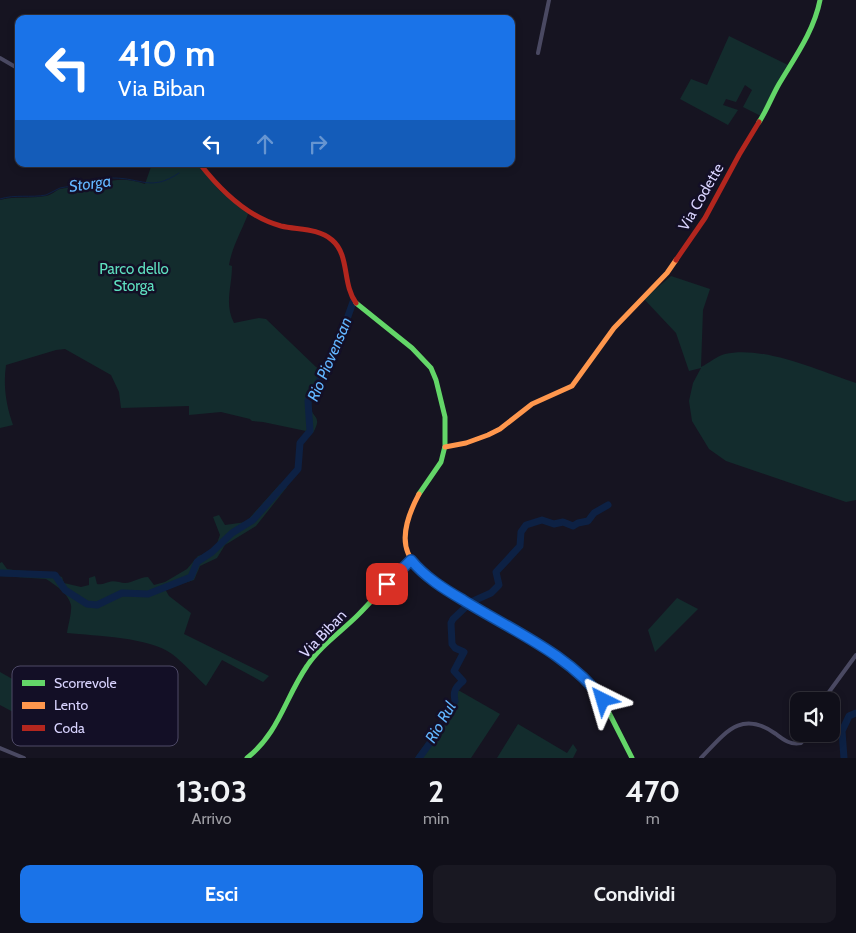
<!DOCTYPE html>
<html lang="it">
<style>
:root{--surface:#100f19;--page:#191822;--text:#f1f3f6;--muted:#9c9ca2;--line:#302f38;--accent:#1a73e8}
body{margin:0;font-family:Cabin,sans-serif;background:var(--page);color:var(--text);height:100vh;display:flex;flex-direction:column;font-size:19px;white-space:nowrap}
*{box-sizing:border-box;margin:0}
p{font-size:16px;color:var(--muted)}
.icon{flex:none;width:28px;height:28px;fill:none;stroke:currentColor;stroke-width:2;stroke-linecap:round;stroke-linejoin:round}
.map{position:relative;height:758px;overflow:hidden}
.drawer{display:flex;flex-direction:column;background:var(--surface);flex:1}
.drawer>*{flex:none}
.top-card{position:absolute;left:15px;top:15px;width:500px;height:152px;border-radius:10px;box-shadow:0 2px 8px #0003,0 0 0 1px var(--line);background:#1a73e8;color:#fff;overflow:hidden}
.fabs{position:absolute;left:790px;top:692px;display:grid;gap:10px}
.fabs a{display:grid;place-items:center;width:50px;height:50px;border-radius:10px;background:var(--surface);box-shadow:0 2px 8px #0003,0 0 0 1px var(--line);font-size:25px}
.pin{position:absolute;display:grid;place-items:center;width:42px;height:42px;color:#fff;margin:-21px;border-radius:10px;box-shadow:0 2px 8px #0006}
.me{position:absolute;width:55px;margin:-28px;rotate:320deg;stroke-linejoin:round;filter:drop-shadow(0 0 4px #0008)}
.turn{display:flex;align-items:center;gap:18px;height:105px;padding:0 20px;font-size:22px}
.turn .icon{width:65px;height:65px;stroke-width:2.5}
.turn b{display:block;font-size:35px;line-height:42px}
.lanes{display:flex;align-items:center;height:48px;padding:0 20px;background:#0003;justify-content:center;gap:25px;direction:ltr}
.lanes .off{opacity:.35}
.eta{display:flex;justify-content:space-evenly;align-items:center;height:85px;text-align:center}
.eta b{font-size:30px;font-weight:700;line-height:35px}
.action{display:flex;gap:10px;margin-top:auto;padding:10px 20px}
.action a{flex:1;height:58px;border-radius:10px;background:var(--accent);color:#fff;font-size:20px;font-weight:700;line-height:58px;text-align:center}
.action a+a{background:var(--page);color:var(--text)}
.map>svg:first-child{display:block}
.green{fill:#132c2d}
.lines{fill:none;stroke-linecap:round;stroke-linejoin:round}
.stream{stroke:#0d2144;stroke-width:1}
.river{stroke:#0d2144;stroke-width:7}
.street{stroke:#4a4962;stroke-width:4}
.fast{stroke:#63d668;stroke-width:5}
.slow{stroke:#ff974d;stroke-width:5}
.jam{stroke:#b3261e;stroke-width:5}
.route-casing{stroke:#114b97;stroke-width:12}
.route{stroke:#1a73e8;stroke-width:9}
.labels{text-anchor:middle;stroke-width:5;stroke-linejoin:round;paint-order:stroke}
.street-label{font-size:15px;fill:#d9d4ff;stroke:#130f26}
.park-label{font-size:15px;fill:#5fe0c0;stroke:#130f26}
.water-label{font-size:16px;font-style:italic;fill:#62b6ff;stroke:#130f26}
.key{fill:#130f26;stroke:#4e4a67;stroke-width:1}
.key-label{font-size:14px;fill:#d9d4ff}
</style>
<div class="map">
<svg width="856" height="758" viewBox="0 0 856 758">
<rect width="100%" height="100%" fill="#161421"/>
<g class="green">
<polygon points="729,36 790,66 763,117 743,107 752,90 745,85 736,102 726,99 723,105 738,110 728,125 680,99 691,79 707,85"/>
<path d="M 152,164 L 198,164 L 220,191 L 249,211 C 243,229 232,246 229,265 L 232,266 C 232,287 224,304 234,323 L 259,318 L 266,319 L 316,367 L 329,374 C 323,383 311,395 311,407 C 312,419 323,415 313,433 L 310,431 L 308,434 L 306,431 L 263,422 L 252,421 L 250,419 L 221,412 L 189,415 L 189,406 L 121,408 L 119,392 L 111,375 L 65,349 L 56,350 L 6,365 C 3,386 6,405 13,425 L 0,428 L 0,200 C 15,196 31,199 46,196 C 52,195 55,191 60,189 C 68,187 76,188 84,187 C 108,182 119,175 145,184 Z"/>
<path d="M 671,276 L 710,289 L 703,310 L 701,367 C 709,363 717,356 725,354 C 763,345 819,371 856,383 L 856,500 L 846,502 L 726,461 L 709,449 L 692,421 L 689,401 L 693,383 L 701,368 L 689,371 L 676,333 L 644,299 Z"/>
<path d="M 286,483 L 287,487 L 256,526 L 225,545 L 217,558 L 200,566 L 194,580 L 165,589 L 169,596 L 191,613 L 184,634 L 269,676 L 263,682 L 222,660 L 206,686 C 195,676 184,663 172,654 C 149,637 96,636 67,633 C 68,625 72,613 71,605 C 69,594 54,584 46,579 L 0,576 L 0,563 L 2,562 L 7,569 C 26,572 44,570 62,577 L 64,583 L 81,587 L 89,585 L 89,578 L 95,576 L 97,584 C 103,585 104,583 109,582 C 114,580 120,583 125,583 C 133,583 139,577 148,577 L 154,585 L 165,582 L 187,569 L 198,556 L 205,554 L 216,546 L 220,535 L 213,517 L 219,515 L 225,525 L 246,522 L 280,484 Z"/>
<polygon points="677,598 698,609 655,652 648,630"/>
<polygon points="0,672 60,706 54,717 54,734 0,705"/>
<polygon points="458,690 500,714 471,758 415,758 429,739"/>
<polygon points="518,724 567,753 573,744 577,750 573,758 497,758"/>
</g>
<g class="lines">
<path class="stream" d="M 0,199 C 15,194 31,198 46,195 C 51,193 55,190 60,188 C 67,186 76,187 83,185 C 93,184 103,179 113,178 C 142,178 151,192 179,173"/>
<g class="river">
<polyline points="0,573 55,575 65,590 87,604 97,605 122,593 148,594 191,577 197,562 212,552 232,533 253,520 298,469 300,443 310,431 308,401 335,353 353,302"/>
<path d="M 419,758 L 432,740 L 455,701 C 453,691 455,688 463,681 L 454,671 L 464,652 L 455,648 L 452,644 L 451,623 L 453,619 L 471,602 L 491,593 L 499,585 L 496,572 L 520,546 L 521,532 L 526,525 L 542,520 L 554,524 L 563,522 L 573,526 L 578,523 L 588,521 L 594,513 L 608,505"/>
<polyline points="844,758 842,731 849,716 856,713"/>
</g>
<g class="street">
<polyline points="538,53 549,0"/>
<polyline points="0,58 19,69"/>
<polyline points="824,701 829,692 856,655"/>
<polyline points="0,748 24,758"/>
<path d="M 701,758 C 725,733 741,709 776,734 C 784,740 790,745 801,743 L 809,734"/>
</g>
<g class="fast">
<path d="M 759,122 C 767,110 772,96 779,84 C 795,57 814,31 820,0"/>
<polyline points="356,303 412,348 431,368 436,380 445,417 445,446 441,462 419,494"/>
<polyline points="578,672 602,699 632,758"/>
<path d="M 247,758 C 279,733 285,698 307,666 C 320,646 341,632 358,615 C 376,597 392,577 411,560"/>
</g>
<g class="slow">
<polyline points="445,447 466,443 488,435 500,429 532,404 572,386 614,328 667,273 676,260"/>
<path d="M 419,494 C 410,511 400,534 408,553 C 420,584 492,617 521,634 C 541,645 561,657 578,672"/>
</g>
<g class="jam">
<path d="M 200,164 C 221,191 247,217 281,226 C 298,230 318,228 332,240 C 350,255 342,284 356,303"/>
<polyline points="676,260 705,218 739,155 759,122"/>
</g>
</g>
<g class="lines">
<defs>
<path id="route" d="M 387,584 L 411,560 C 425,577 444,589 463,600 C 509,629 571,655 603,700"/>
</defs>
<use href="#route" class="route-casing"/>
<use href="#route" class="route"/>
</g>
<g class="labels">
<g class="street-label">
<text transform="translate(701 197) rotate(-60)" y="5">Via Codette</text>
<text transform="translate(323 634) rotate(-46)" y="5">Via Biban</text>
</g>
<g class="park-label">
<text x="134" y="274">Parco dello<tspan x="134" dy="17">Storga</tspan></text>
</g>
<g class="water-label">
<text transform="translate(90 183) rotate(-8)" y="6">Storga</text>
<text transform="translate(329 359) rotate(-67)" y="6">Rio Piovensan</text>
<text transform="translate(440 722) rotate(-60)" y="6">Rio Rul</text>
</g>
</g>
<rect x="12" y="666" width="166" height="80" rx="8" class="key"/>
<rect x="22" y="680" width="23" height="6" fill="#63d668"/>
<rect x="22" y="702" width="23" height="7" fill="#ff974d"/>
<rect x="22" y="725" width="23" height="6" fill="#b3261e"/>
<g class="key-label">
<text x="54" y="688">Scorrevole</text>
<text x="54" y="710">Lento</text>
<text x="54" y="733">Coda</text>
</g>
</svg>
<div class="fabs">
<a><svg class="icon" aria-label="sound" viewBox="0 0 24 24"><path d="M4 9h4l5-4v14l-5-4H4zM17 9q2 3 0 6"/></svg></a>
</div>
<div class="pin" style="left:387px;top:584px;background:#d93025"><svg class="icon" aria-label="arrive" viewBox="0 0 24 24"><path d="M6 21V4h12l-3 4 3 4H6"/></svg></div>
<svg class="me" style="left:603px;top:700px" viewBox="-20 -20 40 40"><path d="M0-17L14 15 0 8-14 15z" fill="#1a73e8" stroke="#fff" stroke-width="4"/></svg>
<div class="top-card">
<div class="turn"><svg class="icon" aria-label="left" viewBox="0 0 24 24"><path d="M17 20v-9H6M10 6l-5 5 5 5"/></svg><div><b>410 m</b>Via Biban</div></div>
<div class="lanes"><svg class="icon" aria-label="left" viewBox="0 0 24 24"><path d="M17 20v-9H6M10 6l-5 5 5 5"/></svg><svg class="icon off" aria-label="ahead" viewBox="0 0 24 24"><path d="M12 20V5M6 11l6-6 6 6"/></svg><svg class="icon off" aria-label="right" viewBox="0 0 24 24"><path d="M7 20v-9h11M14 6l5 5-5 5"/></svg></div>
</div>
</div>
<section class="drawer">
<div class="eta">
<div><b>13:03</b><p>Arrivo</p></div>
<div><b>2</b><p>min</p></div>
<div><b>470</b><p>m</p></div>
</div>
<div class="action"><a>Esci</a><a>Condividi</a></div>
</section>
